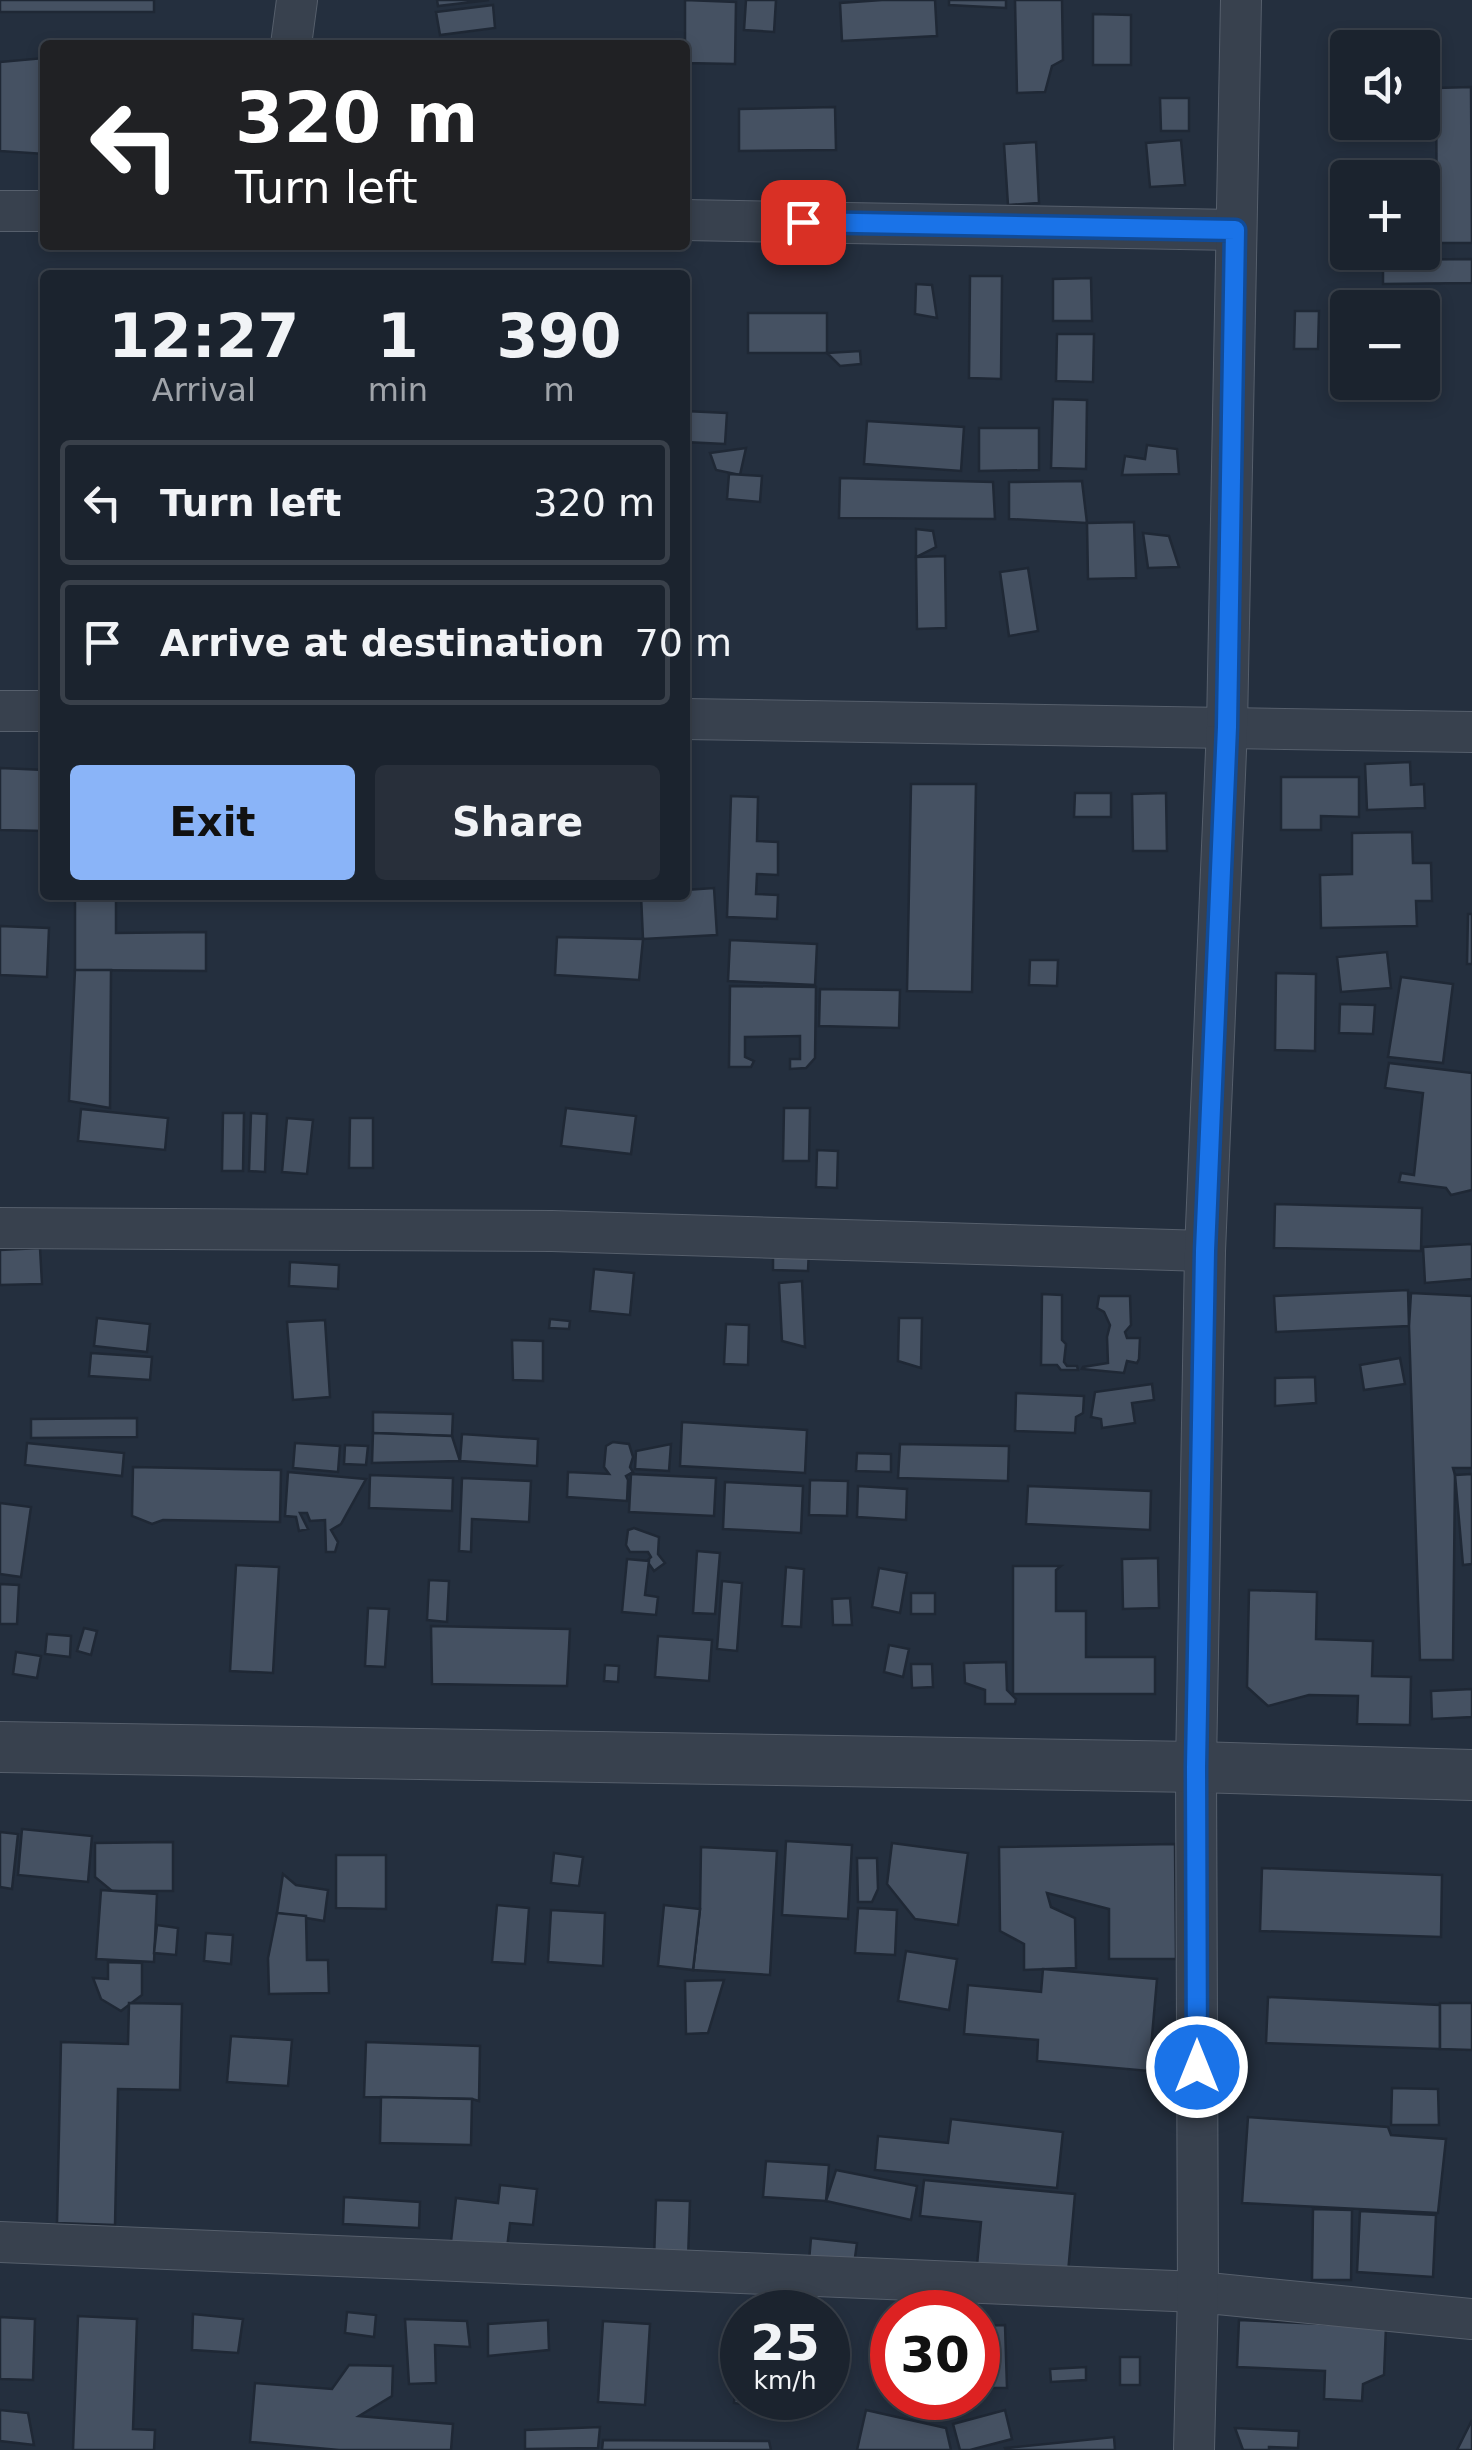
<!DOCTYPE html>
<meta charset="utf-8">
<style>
:root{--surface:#1b232e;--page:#282f3a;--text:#f1f3f6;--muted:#a0a4aa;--line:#39404a;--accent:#8ab4f8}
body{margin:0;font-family:"DejaVu Sans",sans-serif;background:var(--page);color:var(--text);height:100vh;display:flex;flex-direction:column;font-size:38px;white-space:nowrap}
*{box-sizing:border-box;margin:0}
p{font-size:32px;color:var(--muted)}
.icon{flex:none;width:55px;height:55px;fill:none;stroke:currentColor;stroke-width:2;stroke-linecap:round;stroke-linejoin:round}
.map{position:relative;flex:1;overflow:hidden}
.sheet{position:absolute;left:40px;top:270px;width:650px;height:630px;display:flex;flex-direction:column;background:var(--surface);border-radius:10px;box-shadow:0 5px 15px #0003,0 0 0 2px var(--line)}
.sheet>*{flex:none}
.guide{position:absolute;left:40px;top:40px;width:650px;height:210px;border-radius:10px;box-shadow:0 5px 15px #0003,0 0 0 2px var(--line);background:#202124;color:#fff;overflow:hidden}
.buttons{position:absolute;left:1330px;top:30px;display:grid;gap:20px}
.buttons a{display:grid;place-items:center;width:110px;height:110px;border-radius:10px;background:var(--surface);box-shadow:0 5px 15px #0003,0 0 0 2px var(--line);font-size:50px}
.speed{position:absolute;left:720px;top:2290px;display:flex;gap:20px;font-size:50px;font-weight:700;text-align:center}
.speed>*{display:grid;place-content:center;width:130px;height:130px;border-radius:50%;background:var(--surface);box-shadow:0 5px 15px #0003,0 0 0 2px var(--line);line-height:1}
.speed small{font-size:25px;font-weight:400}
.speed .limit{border:15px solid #d22;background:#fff;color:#111}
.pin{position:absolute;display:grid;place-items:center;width:85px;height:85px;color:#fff;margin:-42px;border-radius:20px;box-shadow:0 5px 15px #0006}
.me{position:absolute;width:110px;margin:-55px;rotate:0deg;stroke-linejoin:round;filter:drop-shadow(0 0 8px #0008)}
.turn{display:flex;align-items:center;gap:35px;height:210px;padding:0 30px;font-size:45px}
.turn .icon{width:130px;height:130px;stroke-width:2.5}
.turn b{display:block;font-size:70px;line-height:85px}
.eta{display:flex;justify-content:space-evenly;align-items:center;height:170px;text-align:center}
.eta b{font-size:60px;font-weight:700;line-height:70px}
.cta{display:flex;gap:20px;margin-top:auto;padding:20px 30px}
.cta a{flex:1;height:115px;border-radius:10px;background:var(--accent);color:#111;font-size:40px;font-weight:700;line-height:115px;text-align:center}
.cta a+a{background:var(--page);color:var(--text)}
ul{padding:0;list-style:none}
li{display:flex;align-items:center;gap:30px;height:125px;margin:0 20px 15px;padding:0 10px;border:5px solid var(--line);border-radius:10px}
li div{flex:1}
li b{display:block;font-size:38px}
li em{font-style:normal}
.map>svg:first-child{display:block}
.building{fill:#455162;stroke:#1f2835;stroke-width:2.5}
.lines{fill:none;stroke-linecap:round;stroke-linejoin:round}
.minor-casing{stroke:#565f6c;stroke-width:42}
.tertiary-casing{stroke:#565f6c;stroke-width:52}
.minor{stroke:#38414e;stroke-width:40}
.tertiary{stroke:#38414e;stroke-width:50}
.route-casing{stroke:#114b97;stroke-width:25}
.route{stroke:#1a73e8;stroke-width:18}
</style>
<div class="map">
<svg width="1472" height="2450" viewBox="0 0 1472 2450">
<rect width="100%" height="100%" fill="#242f3e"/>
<g class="building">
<rect x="0" y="0" width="154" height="12"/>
<polygon points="437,0 489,0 438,6"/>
<polygon points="685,0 736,2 735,64 685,63"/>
<polygon points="746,0 776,0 774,32 744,30"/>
<polygon points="882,0 935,0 937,36 842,41 840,3"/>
<polygon points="949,0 1006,0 1006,8 949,5"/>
<polygon points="1015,0 1062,0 1063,60 1052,66 1045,92 1017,93"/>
<polygon points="493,5 495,28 440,35 436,12"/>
<polygon points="1093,14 1131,15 1131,65 1093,65"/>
<polygon points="44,58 45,154 0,151 0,62"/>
<polygon points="1471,87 1472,243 1437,243 1436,88"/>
<polygon points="1160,98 1189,98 1189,131 1161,131"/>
<polygon points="835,107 836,150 739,151 739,109"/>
<polygon points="1181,140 1185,185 1150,187 1146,143"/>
<polygon points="1036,142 1039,203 1008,205 1004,144"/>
<polygon points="1472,259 1472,283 1383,284 1383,260"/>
<polygon points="970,276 1002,276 1001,379 969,378"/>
<polygon points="1091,278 1092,321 1053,321 1053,279"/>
<polygon points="916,284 932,285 937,318 915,314"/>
<polygon points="1295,311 1319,311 1318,349 1294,349"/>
<rect x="748" y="313" width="79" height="40"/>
<polygon points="1057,334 1094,334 1093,382 1056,381"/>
<polygon points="860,351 861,364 840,366 827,353"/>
<polygon points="1053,399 1087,400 1086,469 1051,468"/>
<polygon points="685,411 727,413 725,444 685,442"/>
<polygon points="867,421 964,427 961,471 864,464"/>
<polygon points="979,428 1039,428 1039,470 979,471"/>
<polygon points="1147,445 1177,449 1179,474 1122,475 1125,456 1145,459"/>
<polygon points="746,448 740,475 716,470 710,453"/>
<polygon points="729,474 762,476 760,502 727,499"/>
<polygon points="840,478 993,482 995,519 839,518"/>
<polygon points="1082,481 1087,523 1009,519 1009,482"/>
<polygon points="1134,522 1136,578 1088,579 1087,523"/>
<polygon points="916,529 933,531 936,547 916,557"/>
<polygon points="1143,533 1169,536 1179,567 1148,568"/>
<polygon points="945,556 946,628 917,629 916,557"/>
<polygon points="1028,568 1038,631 1009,636 1000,572"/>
<polygon points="1410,762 1411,785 1424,784 1425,808 1367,810 1365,764"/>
<polygon points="0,768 45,770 45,831 0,830"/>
<polygon points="1281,777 1359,777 1359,817 1321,816 1321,830 1281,830"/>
<polygon points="911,784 976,784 972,992 907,991"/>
<polygon points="1075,793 1111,793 1111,817 1074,817"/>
<polygon points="1166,793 1167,851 1133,851 1132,794"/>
<polygon points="731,796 758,797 757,841 778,842 778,875 757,874 756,894 778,895 777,919 727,917"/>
<polygon points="1412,832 1413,863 1431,863 1432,901 1416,901 1417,926 1321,928 1320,875 1352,874 1352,833"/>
<polygon points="714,888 717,935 643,939 641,895 685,895 685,890"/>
<polygon points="75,895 116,895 116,933 206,932 206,971 75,970"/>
<polygon points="1468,914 1472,914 1472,964 1467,964"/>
<polygon points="0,926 49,928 47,977 0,975"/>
<polygon points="557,937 643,939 639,980 555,975"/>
<polygon points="730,940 817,944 815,985 728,981"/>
<polygon points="1387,952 1391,988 1341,992 1337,957"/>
<polygon points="1030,960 1058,960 1057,986 1029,985"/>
<polygon points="75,970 111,970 110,1108 69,1101"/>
<polygon points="1276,973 1316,974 1315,1051 1275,1050"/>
<polygon points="1401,977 1453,984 1443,1063 1388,1057"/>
<polygon points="730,986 816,987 815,1058 806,1068 790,1069 790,1059 800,1059 800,1036 745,1037 745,1057 754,1061 751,1067 729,1067"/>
<polygon points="820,989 900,990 899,1028 819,1026"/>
<polygon points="1340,1004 1375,1005 1373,1034 1339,1033"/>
<polygon points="1389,1063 1472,1073 1472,1190 1451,1195 1446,1188 1399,1182 1401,1173 1414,1175 1423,1093 1385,1088"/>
<polygon points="566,1108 636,1116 631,1154 561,1146"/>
<polygon points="784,1108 810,1108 809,1161 783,1161"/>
<polygon points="81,1109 168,1118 165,1150 78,1141"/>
<polygon points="223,1113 244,1113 243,1171 222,1171"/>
<polygon points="251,1113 267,1114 265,1172 249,1171"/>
<polygon points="287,1118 313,1120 307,1174 282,1172"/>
<polygon points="350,1118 373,1118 373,1168 349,1168"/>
<polygon points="817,1150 838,1151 837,1188 816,1187"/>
<polygon points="1275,1204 1422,1208 1421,1251 1274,1248"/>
<polygon points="1472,1244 1472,1279 1425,1283 1423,1247"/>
<polygon points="773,1247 809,1248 808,1271 773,1270"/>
<polygon points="40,1248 42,1284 0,1285 0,1250"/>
<polygon points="290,1262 339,1265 338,1289 289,1286"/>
<polygon points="594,1269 634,1273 630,1315 590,1311"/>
<polygon points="802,1281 805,1347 782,1341 779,1283"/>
<polygon points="1408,1290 1409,1326 1276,1332 1274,1296"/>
<polygon points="1411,1293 1472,1296 1472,1468 1453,1468 1455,1475 1453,1660 1420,1660 1409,1326"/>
<polygon points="1042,1294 1062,1295 1062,1340 1066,1344 1064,1362 1067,1366 1077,1366 1078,1370 1061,1370 1057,1365 1041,1365"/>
<polygon points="1099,1296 1130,1296 1131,1325 1125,1332 1127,1338 1140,1338 1139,1359 1137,1363 1127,1361 1124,1373 1082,1369 1083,1367 1108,1363 1107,1337 1110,1325 1104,1312 1097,1308"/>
<polygon points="97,1318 150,1324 147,1352 94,1346"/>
<polygon points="899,1318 922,1318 921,1368 898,1361"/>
<polygon points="550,1319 570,1321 569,1329 549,1328"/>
<polygon points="325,1320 330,1397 293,1400 287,1322"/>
<polygon points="726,1324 749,1325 748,1365 724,1364"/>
<polygon points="512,1340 543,1341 543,1381 513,1380"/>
<polygon points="91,1353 152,1357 150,1380 89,1376"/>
<polygon points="1400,1358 1405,1384 1364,1390 1360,1365"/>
<polygon points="1315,1377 1316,1403 1275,1406 1275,1378"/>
<polygon points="1152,1384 1154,1400 1132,1403 1135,1423 1102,1428 1101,1419 1091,1417 1095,1392"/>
<polygon points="1016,1393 1084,1396 1083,1413 1076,1417 1075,1433 1015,1431"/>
<polygon points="373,1412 453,1414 452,1436 373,1433"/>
<polygon points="137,1418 137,1437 31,1438 31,1419"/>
<polygon points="682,1422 807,1430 805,1473 680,1466"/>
<polygon points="373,1433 452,1436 460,1461 372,1463"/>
<polygon points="462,1434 538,1439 537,1466 460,1461"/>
<polygon points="613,1442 629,1444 633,1457 630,1467 633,1472 626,1476 628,1480 627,1501 567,1497 568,1472 609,1474 604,1467 606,1446"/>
<polygon points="27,1443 124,1453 122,1476 25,1465"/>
<polygon points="295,1443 340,1446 338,1472 293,1468"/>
<polygon points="671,1444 669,1471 635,1469 636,1451"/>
<polygon points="900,1444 1009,1446 1008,1481 898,1478"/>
<polygon points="345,1445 368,1446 366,1465 344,1464"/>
<polygon points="857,1453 891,1454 891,1472 856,1471"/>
<polygon points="133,1467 281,1470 280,1522 163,1520 152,1524 132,1516"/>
<polygon points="288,1472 366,1479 341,1524 331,1530 338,1542 335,1552 326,1552 325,1520 310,1521 307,1513 300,1513 308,1529 299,1531 296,1517 285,1516"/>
<polygon points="631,1474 716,1478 714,1516 629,1512"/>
<polygon points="1472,1474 1472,1564 1463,1565 1455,1475"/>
<polygon points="370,1475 453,1478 452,1511 369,1508"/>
<polygon points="462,1478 531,1481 529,1522 472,1519 471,1552 459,1551"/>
<polygon points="810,1480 848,1481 847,1516 809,1515"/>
<polygon points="725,1482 803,1486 801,1533 723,1529"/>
<polygon points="858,1486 907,1489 906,1520 857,1517"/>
<polygon points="1028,1486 1151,1491 1150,1530 1026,1524"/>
<polygon points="0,1503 31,1507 21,1577 0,1574"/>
<polygon points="634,1528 659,1537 658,1554 665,1563 654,1571 647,1561 651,1557 648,1552 630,1552 626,1545 628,1530"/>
<polygon points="697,1551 720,1553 715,1614 693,1613"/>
<polygon points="1158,1558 1159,1608 1123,1609 1122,1559"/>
<polygon points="627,1559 649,1561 645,1595 658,1597 656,1615 622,1612"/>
<polygon points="236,1565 279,1567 273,1673 230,1671"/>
<polygon points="1013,1566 1061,1566 1056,1570 1056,1611 1086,1611 1086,1657 1155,1657 1155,1694 1013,1694"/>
<polygon points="786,1567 804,1569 801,1627 782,1626"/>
<polygon points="879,1568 907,1573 900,1613 872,1607"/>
<polygon points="429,1580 449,1581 447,1622 427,1620"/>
<polygon points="722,1581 742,1583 737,1651 717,1649"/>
<polygon points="0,1584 19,1585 17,1624 0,1624"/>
<polygon points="1249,1590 1317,1592 1316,1639 1373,1641 1372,1676 1411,1677 1410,1725 1357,1724 1358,1696 1309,1695 1268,1706 1247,1687"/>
<rect x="911" y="1593" width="24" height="21"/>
<polygon points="850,1598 852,1625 833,1625 832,1599"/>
<polygon points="368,1608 389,1609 385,1667 365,1666"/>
<polygon points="431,1626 570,1629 567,1686 432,1684"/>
<polygon points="84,1628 97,1631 91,1655 77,1651"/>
<polygon points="47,1634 71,1636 70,1657 45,1654"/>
<polygon points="658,1636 712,1640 709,1681 655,1677"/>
<polygon points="889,1645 909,1649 903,1677 884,1672"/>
<polygon points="16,1652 41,1656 37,1678 13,1674"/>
<polygon points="1006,1662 1007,1690 1016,1699 1015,1704 985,1704 985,1690 965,1683 964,1663"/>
<polygon points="911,1664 932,1664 933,1687 912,1688"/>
<polygon points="605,1665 619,1666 618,1682 604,1681"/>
<polygon points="1472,1689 1472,1717 1432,1719 1431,1691"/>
<polygon points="22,1829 92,1836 88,1882 18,1875"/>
<polygon points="0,1832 18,1834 12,1889 0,1887"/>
<polygon points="786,1841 852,1845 848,1919 782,1915"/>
<polygon points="173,1842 173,1891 112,1891 95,1877 95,1843"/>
<polygon points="892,1843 968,1853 958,1925 915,1919 887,1884"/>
<polygon points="1175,1844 1176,1959 1109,1959 1109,1909 1047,1893 1051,1907 1075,1918 1076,1968 1024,1970 1024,1944 1000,1931 999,1847"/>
<polygon points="701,1847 777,1851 770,1975 693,1970 700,1909"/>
<polygon points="554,1853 583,1857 579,1886 551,1883"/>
<polygon points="336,1855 386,1855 386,1909 336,1908"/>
<polygon points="857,1858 877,1858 878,1889 872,1902 858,1902"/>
<polygon points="1262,1868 1442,1875 1441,1937 1260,1931"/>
<polygon points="283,1874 296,1885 328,1890 324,1921 277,1913"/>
<polygon points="101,1890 157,1894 154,1962 96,1959"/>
<polygon points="497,1905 529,1908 525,1964 492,1962"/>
<polygon points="664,1905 700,1909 693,1970 658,1966"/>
<polygon points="858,1908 897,1910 895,1955 855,1953"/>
<polygon points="551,1910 605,1913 603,1966 548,1962"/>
<polygon points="277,1913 306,1916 307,1960 328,1960 329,1993 269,1994 268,1958"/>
<polygon points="157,1925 178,1928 176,1955 154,1953"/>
<polygon points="206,1933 233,1935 231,1964 204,1961"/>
<polygon points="906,1951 957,1959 949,2010 898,2001"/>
<polygon points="108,1962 142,1963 142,1995 121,2011 101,1999 93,1978 108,1979"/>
<polygon points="1043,1969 1157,1979 1149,2071 1037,2061 1038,2040 964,2034 968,1985 1041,1992"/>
<polygon points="724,1980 708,2033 686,2034 685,1981"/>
<polygon points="1268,1997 1440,2005 1440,2049 1266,2043"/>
<polygon points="129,2003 182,2004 180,2090 118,2089 115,2225 57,2223 61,2042 128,2044"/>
<polygon points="1440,2003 1472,2003 1472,2050 1440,2049"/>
<polygon points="231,2036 292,2040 288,2086 227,2082"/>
<polygon points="366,2042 480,2046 479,2101 472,2099 364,2097"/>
<polygon points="1392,2088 1438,2089 1439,2125 1391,2125"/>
<polygon points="381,2097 472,2099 471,2145 380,2143"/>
<polygon points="1248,2117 1388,2127 1391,2135 1446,2139 1438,2213 1242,2203"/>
<polygon points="951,2119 1063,2132 1057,2188 875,2170 878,2136 948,2143"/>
<polygon points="766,2161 829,2165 826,2201 763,2197"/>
<polygon points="836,2170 917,2186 911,2220 826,2201"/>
<polygon points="924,2180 1075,2194 1067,2284 976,2276 981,2222 920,2216"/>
<polygon points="500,2185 537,2189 533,2225 510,2223 506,2257 450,2250 456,2198 498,2203"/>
<polygon points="344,2197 420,2202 419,2228 343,2224"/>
<polygon points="656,2200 690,2201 688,2260 654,2259"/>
<polygon points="1313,2209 1352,2210 1351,2280 1312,2280"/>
<polygon points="1360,2211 1436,2215 1433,2277 1357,2272"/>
<polygon points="811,2238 857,2243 854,2265 809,2261"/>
<polygon points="347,2312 376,2315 374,2337 345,2333"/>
<polygon points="193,2314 243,2319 238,2353 192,2350"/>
<polygon points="78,2316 137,2319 133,2429 155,2430 154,2450 73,2450"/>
<polygon points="0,2317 35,2319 33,2380 0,2379"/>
<polygon points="405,2319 467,2321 470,2347 435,2345 436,2383 409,2384"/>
<polygon points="548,2320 549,2350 488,2356 488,2324"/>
<polygon points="1239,2320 1386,2327 1384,2375 1363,2384 1362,2401 1324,2399 1325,2371 1237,2367"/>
<polygon points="603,2321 650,2324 645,2405 598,2402"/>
<polygon points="1005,2325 1007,2388 978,2388 978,2326"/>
<polygon points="742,2341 742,2398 777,2398 775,2409 734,2403"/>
<rect x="1120" y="2357" width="20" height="28"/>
<polygon points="883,2359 892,2359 892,2387 881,2387"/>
<polygon points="349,2365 393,2366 392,2396 359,2416 453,2424 451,2450 339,2450 250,2442 255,2383 332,2389"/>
<polygon points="1086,2367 1086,2380 1051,2382 1050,2369"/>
<polygon points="0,2410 28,2413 34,2445 0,2441"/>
<polygon points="866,2410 946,2428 951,2450 857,2450"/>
<polygon points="1005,2410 1012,2439 970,2450 960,2450 953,2424"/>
<polygon points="1472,2420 1472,2450 1457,2450"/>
<polygon points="600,2427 598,2448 525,2449 525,2430"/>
<polygon points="1235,2428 1299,2431 1298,2448 1269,2447 1269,2450 1243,2450"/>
<polygon points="1114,2437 1115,2450 1006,2450 1005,2448"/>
<polygon points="603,2440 769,2441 771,2450 602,2450"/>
</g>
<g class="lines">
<defs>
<g id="minor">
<polyline points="291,45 297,0"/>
<polyline points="0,211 45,211"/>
<polyline points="685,220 1235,230"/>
<polyline points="0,711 45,711"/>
<polyline points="685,719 1472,732"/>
<polyline points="0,1228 552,1231 1205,1251"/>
<polyline points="0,2242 1198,2292 1472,2319"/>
<polyline points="1194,2450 1198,2292 1196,1767 1205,1251 1227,727 1241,0"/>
</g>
<polyline id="tertiary" points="0,1747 1196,1767 1472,1775"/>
</defs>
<use href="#minor" class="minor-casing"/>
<use href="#tertiary" class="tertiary-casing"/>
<use href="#minor" class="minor"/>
<use href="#tertiary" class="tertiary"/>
</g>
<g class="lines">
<defs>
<polyline id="route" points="803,222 1235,230 1227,727 1205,1251 1196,1767 1197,2067"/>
</defs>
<use href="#route" class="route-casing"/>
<use href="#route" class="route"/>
</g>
</svg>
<div class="buttons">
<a><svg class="icon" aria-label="sound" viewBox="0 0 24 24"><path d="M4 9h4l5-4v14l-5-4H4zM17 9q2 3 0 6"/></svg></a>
<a>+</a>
<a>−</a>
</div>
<div class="speed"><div>25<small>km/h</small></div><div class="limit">30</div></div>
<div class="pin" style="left:803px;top:222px;background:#d93025"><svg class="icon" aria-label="arrive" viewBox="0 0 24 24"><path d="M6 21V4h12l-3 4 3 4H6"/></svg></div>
<svg class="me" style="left:1197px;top:2067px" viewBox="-20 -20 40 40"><circle r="17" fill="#1a73e8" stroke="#fff" stroke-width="3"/><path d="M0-11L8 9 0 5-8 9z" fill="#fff"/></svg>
<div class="guide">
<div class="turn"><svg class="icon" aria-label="left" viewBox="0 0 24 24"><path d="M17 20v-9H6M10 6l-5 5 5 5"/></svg><div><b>320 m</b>Turn left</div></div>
</div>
<section class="sheet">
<div class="eta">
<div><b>12:27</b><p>Arrival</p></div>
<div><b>1</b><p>min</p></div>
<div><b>390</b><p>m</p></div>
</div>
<ul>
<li><svg class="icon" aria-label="left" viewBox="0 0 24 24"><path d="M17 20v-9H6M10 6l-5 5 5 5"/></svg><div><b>Turn left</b></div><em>320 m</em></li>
<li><svg class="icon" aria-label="arrive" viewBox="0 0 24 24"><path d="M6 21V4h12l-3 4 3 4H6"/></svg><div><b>Arrive at destination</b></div><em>70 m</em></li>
</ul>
<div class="cta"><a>Exit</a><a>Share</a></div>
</section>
</div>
